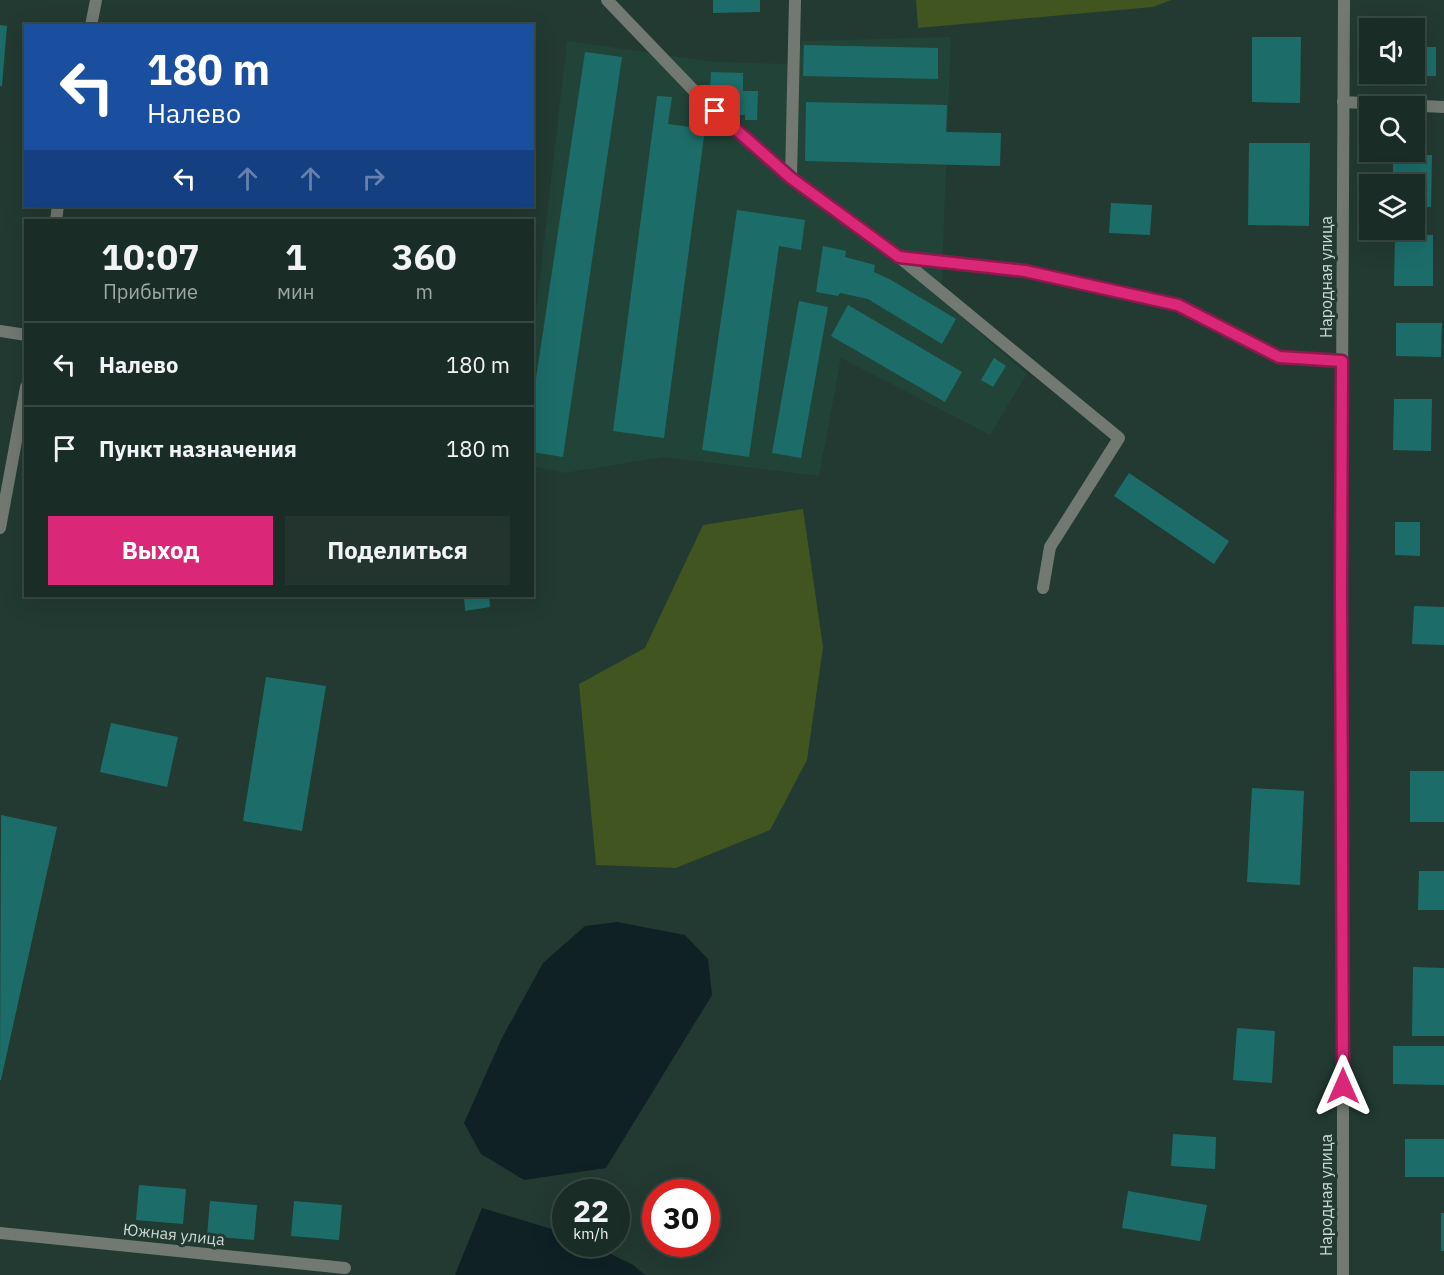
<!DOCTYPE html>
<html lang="ru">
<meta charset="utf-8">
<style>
:root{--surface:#1a2c26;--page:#23342e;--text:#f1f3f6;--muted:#9fa7a7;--line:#384843;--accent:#db2777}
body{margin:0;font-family:"IBM Plex Sans",sans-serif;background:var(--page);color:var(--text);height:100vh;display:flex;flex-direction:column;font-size:22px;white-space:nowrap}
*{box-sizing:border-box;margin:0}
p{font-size:20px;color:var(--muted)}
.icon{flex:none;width:33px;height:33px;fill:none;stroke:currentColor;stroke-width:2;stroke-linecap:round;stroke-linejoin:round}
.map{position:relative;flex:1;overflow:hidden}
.side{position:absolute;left:24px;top:219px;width:510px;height:378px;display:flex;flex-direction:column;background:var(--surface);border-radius:0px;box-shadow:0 6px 24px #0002,0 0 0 2px var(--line)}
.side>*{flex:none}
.banner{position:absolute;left:24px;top:24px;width:510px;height:183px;border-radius:0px;box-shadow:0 6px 24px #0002,0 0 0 2px var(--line);background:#1a4fa0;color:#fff;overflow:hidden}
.buttons{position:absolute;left:1359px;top:18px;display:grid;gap:12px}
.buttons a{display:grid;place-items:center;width:66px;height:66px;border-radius:0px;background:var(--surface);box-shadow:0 6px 24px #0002,0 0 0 2px var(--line);font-size:30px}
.speed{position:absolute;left:552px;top:1179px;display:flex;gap:12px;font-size:30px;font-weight:700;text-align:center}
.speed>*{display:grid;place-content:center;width:78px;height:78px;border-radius:50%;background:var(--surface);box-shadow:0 6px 24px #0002,0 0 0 2px var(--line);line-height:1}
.speed small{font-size:15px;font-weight:400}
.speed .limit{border:9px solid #d22;background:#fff;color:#111}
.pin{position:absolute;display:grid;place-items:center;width:51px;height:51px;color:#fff;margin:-26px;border-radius:12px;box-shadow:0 3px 9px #0006}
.me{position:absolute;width:66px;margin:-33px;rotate:0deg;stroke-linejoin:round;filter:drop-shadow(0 0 4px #0008)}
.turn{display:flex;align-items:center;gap:21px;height:126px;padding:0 24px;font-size:27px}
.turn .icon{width:78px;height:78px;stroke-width:2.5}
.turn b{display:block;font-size:42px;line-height:51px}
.lanes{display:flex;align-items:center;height:57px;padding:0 24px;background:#0003;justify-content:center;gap:30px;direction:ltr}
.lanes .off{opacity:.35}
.eta{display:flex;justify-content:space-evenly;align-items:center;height:102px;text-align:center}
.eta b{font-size:36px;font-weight:800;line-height:42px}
.cta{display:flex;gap:12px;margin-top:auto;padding:12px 24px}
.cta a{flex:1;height:69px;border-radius:0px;background:var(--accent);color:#fff;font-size:24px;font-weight:800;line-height:69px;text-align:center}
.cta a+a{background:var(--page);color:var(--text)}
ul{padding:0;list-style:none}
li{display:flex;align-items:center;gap:18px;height:84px;padding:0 24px;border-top:2px solid var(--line)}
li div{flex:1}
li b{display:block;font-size:22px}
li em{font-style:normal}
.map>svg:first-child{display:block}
.built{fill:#224338}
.green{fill:#405520}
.water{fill:#0f2125}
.building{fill:#1c6d6a}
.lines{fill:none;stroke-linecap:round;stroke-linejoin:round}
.service{stroke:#717972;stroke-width:12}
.minor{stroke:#717972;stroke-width:12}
.route-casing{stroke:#8e194d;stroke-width:15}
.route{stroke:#db2777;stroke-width:10}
.labels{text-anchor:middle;stroke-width:6;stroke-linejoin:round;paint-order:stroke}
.street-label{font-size:16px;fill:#cbd9d3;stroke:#223a32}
</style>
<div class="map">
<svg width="1444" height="1275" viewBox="0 0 1444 1275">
<rect width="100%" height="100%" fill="#223a32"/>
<polygon class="built" points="951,37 941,299 1027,374 990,435 841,358 819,476 663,457 565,473 533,466 533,338 567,41 714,62 788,64 803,41"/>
<g class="green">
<polygon points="916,0 1171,0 1153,7 918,28"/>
<polygon points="803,509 823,647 807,760 770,830 676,868 596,865 579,684 645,648 703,525"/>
</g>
<g class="water">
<polygon points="617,922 685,935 708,959 712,995 606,1168 524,1180 481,1154 464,1123 502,1038 543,963 585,926"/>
<polygon points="482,1208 565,1233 566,1244 591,1244 633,1265 645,1275 455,1275"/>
</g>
<g class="building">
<polygon points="713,0 760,0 760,12 713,13"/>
<polygon points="0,25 7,26 2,86 0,86"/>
<polygon points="1252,37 1301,37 1300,103 1252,102"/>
<polygon points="804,45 938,48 938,79 803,76"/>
<polygon points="1414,47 1436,47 1436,76 1397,76 1397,74 1414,74"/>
<polygon points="585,52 622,57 563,457 532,452 532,405"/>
<polygon points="711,72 743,73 743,91 758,91 757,120 745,120 745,115 730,115 730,107 719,106 720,87 710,87"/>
<polygon points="657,96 672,97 668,124 705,129 664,438 613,431"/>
<polygon points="806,102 947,105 946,132 1001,133 1000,166 805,161"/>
<polygon points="1249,143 1310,143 1309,226 1248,225"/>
<polygon points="1393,155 1432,155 1431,207 1414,207 1414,184 1393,184"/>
<polygon points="1111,203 1152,205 1150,235 1109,233"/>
<polygon points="737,210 805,220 801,250 779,246 749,457 702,450"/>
<polygon points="1395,234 1433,235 1433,286 1394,286"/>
<polygon points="823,246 846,251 845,257 875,265 874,272 891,280 956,319 942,344 868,299 840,293 838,296 816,292"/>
<polygon points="799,301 828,307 801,458 772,453"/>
<polygon points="848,305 962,372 945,402 831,336"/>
<polygon points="1396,323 1442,323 1441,357 1396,356"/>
<polygon points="994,358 1006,366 993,387 981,380"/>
<polygon points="1394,399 1432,399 1431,451 1393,450"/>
<polygon points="1129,473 1229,541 1214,564 1114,496"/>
<polygon points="1395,522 1420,522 1420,556 1395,555"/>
<polygon points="464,596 489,596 490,607 465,611"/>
<polygon points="1414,606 1444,607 1444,645 1412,644"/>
<polygon points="266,677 326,686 302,831 243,821"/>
<polygon points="111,723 178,737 167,787 100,772"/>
<rect x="1410" y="771" width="34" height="51"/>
<polygon points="1252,788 1304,791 1300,885 1247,882"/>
<polygon points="1,815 57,827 1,1080 0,1080"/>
<polygon points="1419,871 1444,871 1444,910 1418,910"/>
<polygon points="1413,967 1444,968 1444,1036 1412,1036"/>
<polygon points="1237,1028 1275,1031 1272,1083 1233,1080"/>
<polygon points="1393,1046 1444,1046 1444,1085 1393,1084"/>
<polygon points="1173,1134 1216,1137 1215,1169 1171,1166"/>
<rect x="1405" y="1139" width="39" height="38"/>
<polygon points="139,1185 186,1189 183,1224 136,1220"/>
<polygon points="1128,1191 1207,1205 1200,1241 1122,1228"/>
<polygon points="210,1201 257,1205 254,1240 207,1236"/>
<polygon points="294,1201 342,1205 339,1240 291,1236"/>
<rect x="1441" y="1213" width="3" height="38"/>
</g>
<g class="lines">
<g class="service">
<polyline points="791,178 795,0"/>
<polyline points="899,257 1119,438 1050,547 1043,588"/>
</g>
<g class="minor">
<polyline points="607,0 700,97 791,178 899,257 1025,271 1178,305 1279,357 1342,361"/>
<polyline points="91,26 96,0"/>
<polyline points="1343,102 1444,107"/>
<polyline points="56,220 58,206"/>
<polyline points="0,331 26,335"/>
<polyline points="0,528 26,387"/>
<polyline points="0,1233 345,1268"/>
<polyline points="1343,1275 1343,991 1341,592 1344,0"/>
</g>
</g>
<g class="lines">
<defs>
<polyline id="route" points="715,111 791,178 899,257 1025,271 1178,305 1279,357 1342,361 1341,592 1343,1086"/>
</defs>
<use href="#route" class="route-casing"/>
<use href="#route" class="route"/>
</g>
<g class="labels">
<g class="street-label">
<text transform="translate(1326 277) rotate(-90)" y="6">Народная улица</text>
<text transform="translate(1326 1195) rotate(-90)" y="6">Народная улица</text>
<text transform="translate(174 1234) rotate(6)" y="6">Южная улица</text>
</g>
</g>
</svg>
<div class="buttons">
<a><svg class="icon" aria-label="sound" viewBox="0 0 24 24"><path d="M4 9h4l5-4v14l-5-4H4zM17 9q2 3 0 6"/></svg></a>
<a><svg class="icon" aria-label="search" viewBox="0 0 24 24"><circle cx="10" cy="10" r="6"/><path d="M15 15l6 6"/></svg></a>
<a><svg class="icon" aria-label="layers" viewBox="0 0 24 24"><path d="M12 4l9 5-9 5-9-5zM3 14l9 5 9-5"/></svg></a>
</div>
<div class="speed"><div>22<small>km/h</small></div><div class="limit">30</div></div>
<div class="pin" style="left:715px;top:111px;background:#d93025"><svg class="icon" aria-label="arrive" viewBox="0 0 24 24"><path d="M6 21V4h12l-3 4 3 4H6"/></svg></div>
<svg class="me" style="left:1343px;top:1086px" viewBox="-20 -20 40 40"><path d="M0-17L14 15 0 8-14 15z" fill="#db2777" stroke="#fff" stroke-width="4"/></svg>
<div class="banner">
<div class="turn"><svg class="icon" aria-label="left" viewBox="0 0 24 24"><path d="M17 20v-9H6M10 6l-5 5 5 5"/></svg><div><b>180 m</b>Налево</div></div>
<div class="lanes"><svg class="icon" aria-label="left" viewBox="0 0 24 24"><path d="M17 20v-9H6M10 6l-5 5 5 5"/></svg><svg class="icon off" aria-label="ahead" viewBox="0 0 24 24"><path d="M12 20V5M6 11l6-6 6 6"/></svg><svg class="icon off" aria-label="ahead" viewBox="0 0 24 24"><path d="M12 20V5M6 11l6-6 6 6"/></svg><svg class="icon off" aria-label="right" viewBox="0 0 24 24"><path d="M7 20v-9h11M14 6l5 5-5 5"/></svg></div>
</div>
<section class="side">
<div class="eta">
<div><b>10:07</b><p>Прибытие</p></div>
<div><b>1</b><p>мин</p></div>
<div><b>360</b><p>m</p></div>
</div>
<ul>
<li><svg class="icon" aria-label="left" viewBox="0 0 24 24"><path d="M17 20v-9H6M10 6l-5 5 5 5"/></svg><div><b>Налево</b></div><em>180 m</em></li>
<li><svg class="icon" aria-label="arrive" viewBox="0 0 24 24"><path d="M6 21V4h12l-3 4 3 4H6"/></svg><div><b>Пункт назначения</b></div><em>180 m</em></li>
</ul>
<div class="cta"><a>Выход</a><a>Поделиться</a></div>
</section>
</div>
